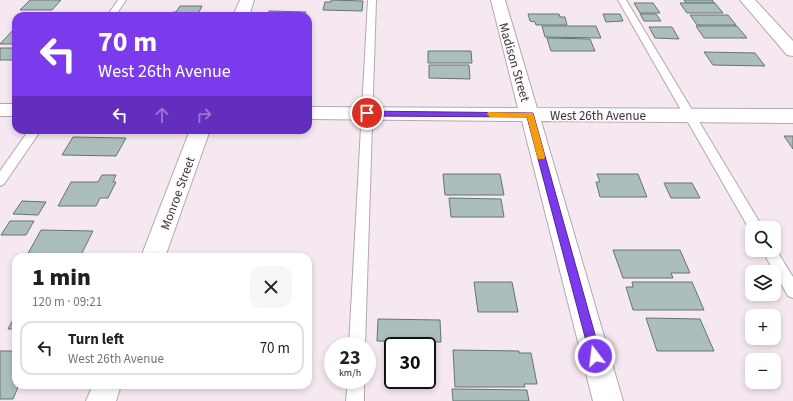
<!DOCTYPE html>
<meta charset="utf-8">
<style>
:root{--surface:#fff;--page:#f6f6f6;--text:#202124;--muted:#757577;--line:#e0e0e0}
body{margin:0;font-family:"Source Sans 3",sans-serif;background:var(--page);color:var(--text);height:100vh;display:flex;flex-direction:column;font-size:15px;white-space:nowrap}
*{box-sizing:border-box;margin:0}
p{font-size:13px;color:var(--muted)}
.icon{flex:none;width:22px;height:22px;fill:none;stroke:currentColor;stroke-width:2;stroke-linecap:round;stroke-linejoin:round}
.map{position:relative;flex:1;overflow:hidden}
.panel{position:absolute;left:12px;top:253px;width:300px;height:136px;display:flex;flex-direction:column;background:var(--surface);border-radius:12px;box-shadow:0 2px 6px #0003}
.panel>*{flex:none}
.banner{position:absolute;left:12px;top:12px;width:300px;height:122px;border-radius:12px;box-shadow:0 2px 6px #0003;background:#7c3aed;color:#fff;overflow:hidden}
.buttons{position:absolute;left:745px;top:221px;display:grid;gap:8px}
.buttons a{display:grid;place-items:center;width:36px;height:36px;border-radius:8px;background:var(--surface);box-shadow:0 2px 6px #0003;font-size:20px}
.speed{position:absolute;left:324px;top:337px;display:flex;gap:8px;font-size:20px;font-weight:700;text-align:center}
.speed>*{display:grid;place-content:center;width:52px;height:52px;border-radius:50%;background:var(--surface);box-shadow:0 2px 6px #0003;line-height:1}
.speed small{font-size:10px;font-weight:400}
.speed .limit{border:2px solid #111;border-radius:6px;background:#fff;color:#111}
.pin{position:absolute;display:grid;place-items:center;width:34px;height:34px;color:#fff;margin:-17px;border:2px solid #fff;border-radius:50%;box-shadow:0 1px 4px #0007}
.me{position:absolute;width:44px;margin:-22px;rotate:345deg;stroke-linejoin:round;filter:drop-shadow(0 0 3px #0008)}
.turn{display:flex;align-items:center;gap:14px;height:84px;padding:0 20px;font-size:18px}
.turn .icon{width:52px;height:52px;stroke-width:2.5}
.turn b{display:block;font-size:28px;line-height:34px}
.lanes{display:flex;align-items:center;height:38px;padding:0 20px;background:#0003;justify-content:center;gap:20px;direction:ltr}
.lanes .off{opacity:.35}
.round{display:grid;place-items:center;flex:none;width:42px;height:42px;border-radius:12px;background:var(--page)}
.headline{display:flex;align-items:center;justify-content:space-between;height:68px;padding:0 20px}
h1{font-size:24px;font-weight:800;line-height:30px}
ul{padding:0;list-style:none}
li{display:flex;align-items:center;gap:12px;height:54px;margin:0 8px 6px;padding:0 12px;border:2px solid var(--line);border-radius:12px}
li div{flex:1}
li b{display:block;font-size:15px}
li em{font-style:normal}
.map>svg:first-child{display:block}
.building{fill:#acbebc;stroke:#647473}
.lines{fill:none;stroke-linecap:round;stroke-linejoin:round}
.service-casing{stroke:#b5a7b0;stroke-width:2}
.minor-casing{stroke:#b5a7b0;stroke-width:2}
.service{fill:#fff;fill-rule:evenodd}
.minor{fill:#fff;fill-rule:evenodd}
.route{fill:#7c3aed;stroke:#51269a}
.slow{fill:#f59e0b}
.labels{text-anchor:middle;stroke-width:3;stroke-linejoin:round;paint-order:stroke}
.street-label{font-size:13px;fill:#3c363a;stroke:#fdf8fb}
</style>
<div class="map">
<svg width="793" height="401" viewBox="0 0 793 401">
<rect width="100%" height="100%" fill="#f6e8f1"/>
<g class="building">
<polygon points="30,0 61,0 52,10 20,10"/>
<polygon points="331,0 363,1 362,11 323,10 325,2 331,2"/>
<polygon points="684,0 712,0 714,3 686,3"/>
<polygon points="634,3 653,3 660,13 640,13"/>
<polygon points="680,3 715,3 723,13 687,13"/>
<polygon points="180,6 202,6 197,16 171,16 173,12 176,12"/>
<polygon points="269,11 306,12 305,16 268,16"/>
<polygon points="528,14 559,14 560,17 565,17 567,25 536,25 535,22 530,21"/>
<polygon points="603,14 620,14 623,21 606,22"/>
<polygon points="640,14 656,14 661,21 644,21"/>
<polygon points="690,15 728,15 736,25 697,25"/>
<polygon points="542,26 596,26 601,38 545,37"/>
<polygon points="696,26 737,26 747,38 704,38"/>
<polygon points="649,27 672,27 679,39 655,38"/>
<polygon points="14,29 16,29 16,44 0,44"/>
<polygon points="547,38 590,39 595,51 551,51"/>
<rect x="0" y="48" width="16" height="12"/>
<polygon points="428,51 471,51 472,63 428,63"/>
<polygon points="704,52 755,53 765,66 713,65"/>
<polygon points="429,65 469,65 470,79 429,78"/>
<polygon points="784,136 793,136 793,149"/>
<polygon points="73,137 126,138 116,156 62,155"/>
<polygon points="443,174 500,174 504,195 445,195"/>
<polygon points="597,174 638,174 647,197 600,197 596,182 600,182"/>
<polygon points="102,175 116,175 113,182 116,182 108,198 100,198 96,206 58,206 71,182 98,182"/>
<polygon points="664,183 692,183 700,198 671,198"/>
<polygon points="449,198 501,199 504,217 451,217"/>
<polygon points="22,201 46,202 38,215 13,214"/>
<polygon points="10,221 34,221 26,235 1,235"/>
<polygon points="41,230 93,231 80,257 26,257"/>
<polygon points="613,250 680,250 690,273 671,273 673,278 623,278"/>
<polygon points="474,282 512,282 518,312 478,312"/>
<polygon points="632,282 692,282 704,310 633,310 626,287 633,287"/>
<polygon points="16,314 16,329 8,329"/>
<polygon points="646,318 700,319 714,351 657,351"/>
<polygon points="378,319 440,320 441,342 377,341"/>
<polygon points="453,350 519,351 519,353 531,353 537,384 524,384 525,387 455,387"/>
<polygon points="0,351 16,351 16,385 19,385 13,399 0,399"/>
<polygon points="452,389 527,390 529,401 453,401"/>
</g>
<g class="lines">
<defs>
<g id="service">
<polygon points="118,0 126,0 115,16 107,16"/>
<polygon points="368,0 376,0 365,346 349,346"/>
<polygon points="618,0 626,0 763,228 752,228 751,232"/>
<polygon points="29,130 41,130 4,184 0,186 0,171"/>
<polygon points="774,246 793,277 793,298 788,296 762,250 774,250"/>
<polygon points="348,380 364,380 364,401 346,401"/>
</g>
<g id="minor">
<polygon points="240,0 254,0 249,16 233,16"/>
<polygon points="491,0 505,0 537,108 793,109 793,123 541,121 623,401 593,401 522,121 308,119 308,107 518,108"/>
<polygon points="740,0 755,0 793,41 793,56 787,55"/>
<rect x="0" y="104" width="16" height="12"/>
<polygon points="190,130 210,130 165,257 141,257"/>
<polygon points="93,385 121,385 116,401 86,401"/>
</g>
</defs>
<use href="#service" class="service-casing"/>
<use href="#minor" class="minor-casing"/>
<use href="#service" class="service"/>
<use href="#minor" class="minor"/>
</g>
<polygon class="route" points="364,111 533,113 601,356 599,360 595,362 591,360 590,356 527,117 367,116 363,113"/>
<polygon class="slow" points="488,112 533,113 545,156 544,159 538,159 537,156 527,117 490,117 487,114"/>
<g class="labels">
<g class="street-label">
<text transform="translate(515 62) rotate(74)" y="5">Madison Street</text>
<text x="598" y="120">West 26th Avenue</text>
<text transform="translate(177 193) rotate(-70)" y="5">Monroe Street</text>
</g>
</g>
</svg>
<div class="buttons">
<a><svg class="icon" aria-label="search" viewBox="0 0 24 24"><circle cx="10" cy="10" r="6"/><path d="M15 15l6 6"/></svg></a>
<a><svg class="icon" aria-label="layers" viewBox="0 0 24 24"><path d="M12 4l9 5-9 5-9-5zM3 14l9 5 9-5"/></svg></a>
<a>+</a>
<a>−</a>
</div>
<div class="speed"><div>23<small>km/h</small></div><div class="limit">30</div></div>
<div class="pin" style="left:367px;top:113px;background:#d93025"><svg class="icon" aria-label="arrive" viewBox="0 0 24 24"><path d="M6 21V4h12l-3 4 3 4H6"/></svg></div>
<svg class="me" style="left:595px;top:356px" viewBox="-20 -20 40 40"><circle r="17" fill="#7c3aed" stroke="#fff" stroke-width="3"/><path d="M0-11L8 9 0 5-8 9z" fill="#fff"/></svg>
<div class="banner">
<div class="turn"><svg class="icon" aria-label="left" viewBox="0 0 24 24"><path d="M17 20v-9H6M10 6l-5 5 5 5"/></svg><div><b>70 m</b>West 26th Avenue</div></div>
<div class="lanes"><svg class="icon" aria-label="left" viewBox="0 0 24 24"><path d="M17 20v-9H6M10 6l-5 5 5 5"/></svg><svg class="icon off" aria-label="ahead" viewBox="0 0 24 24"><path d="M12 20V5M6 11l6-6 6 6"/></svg><svg class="icon off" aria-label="right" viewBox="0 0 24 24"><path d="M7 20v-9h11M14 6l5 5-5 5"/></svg></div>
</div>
<section class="panel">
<div class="headline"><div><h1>1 min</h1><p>120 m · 09:21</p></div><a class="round"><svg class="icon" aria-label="close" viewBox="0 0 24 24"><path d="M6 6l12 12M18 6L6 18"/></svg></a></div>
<ul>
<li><svg class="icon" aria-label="left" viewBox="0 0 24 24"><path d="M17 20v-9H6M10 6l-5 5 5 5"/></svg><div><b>Turn left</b><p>West 26th Avenue</p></div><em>70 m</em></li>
</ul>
</section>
</div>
